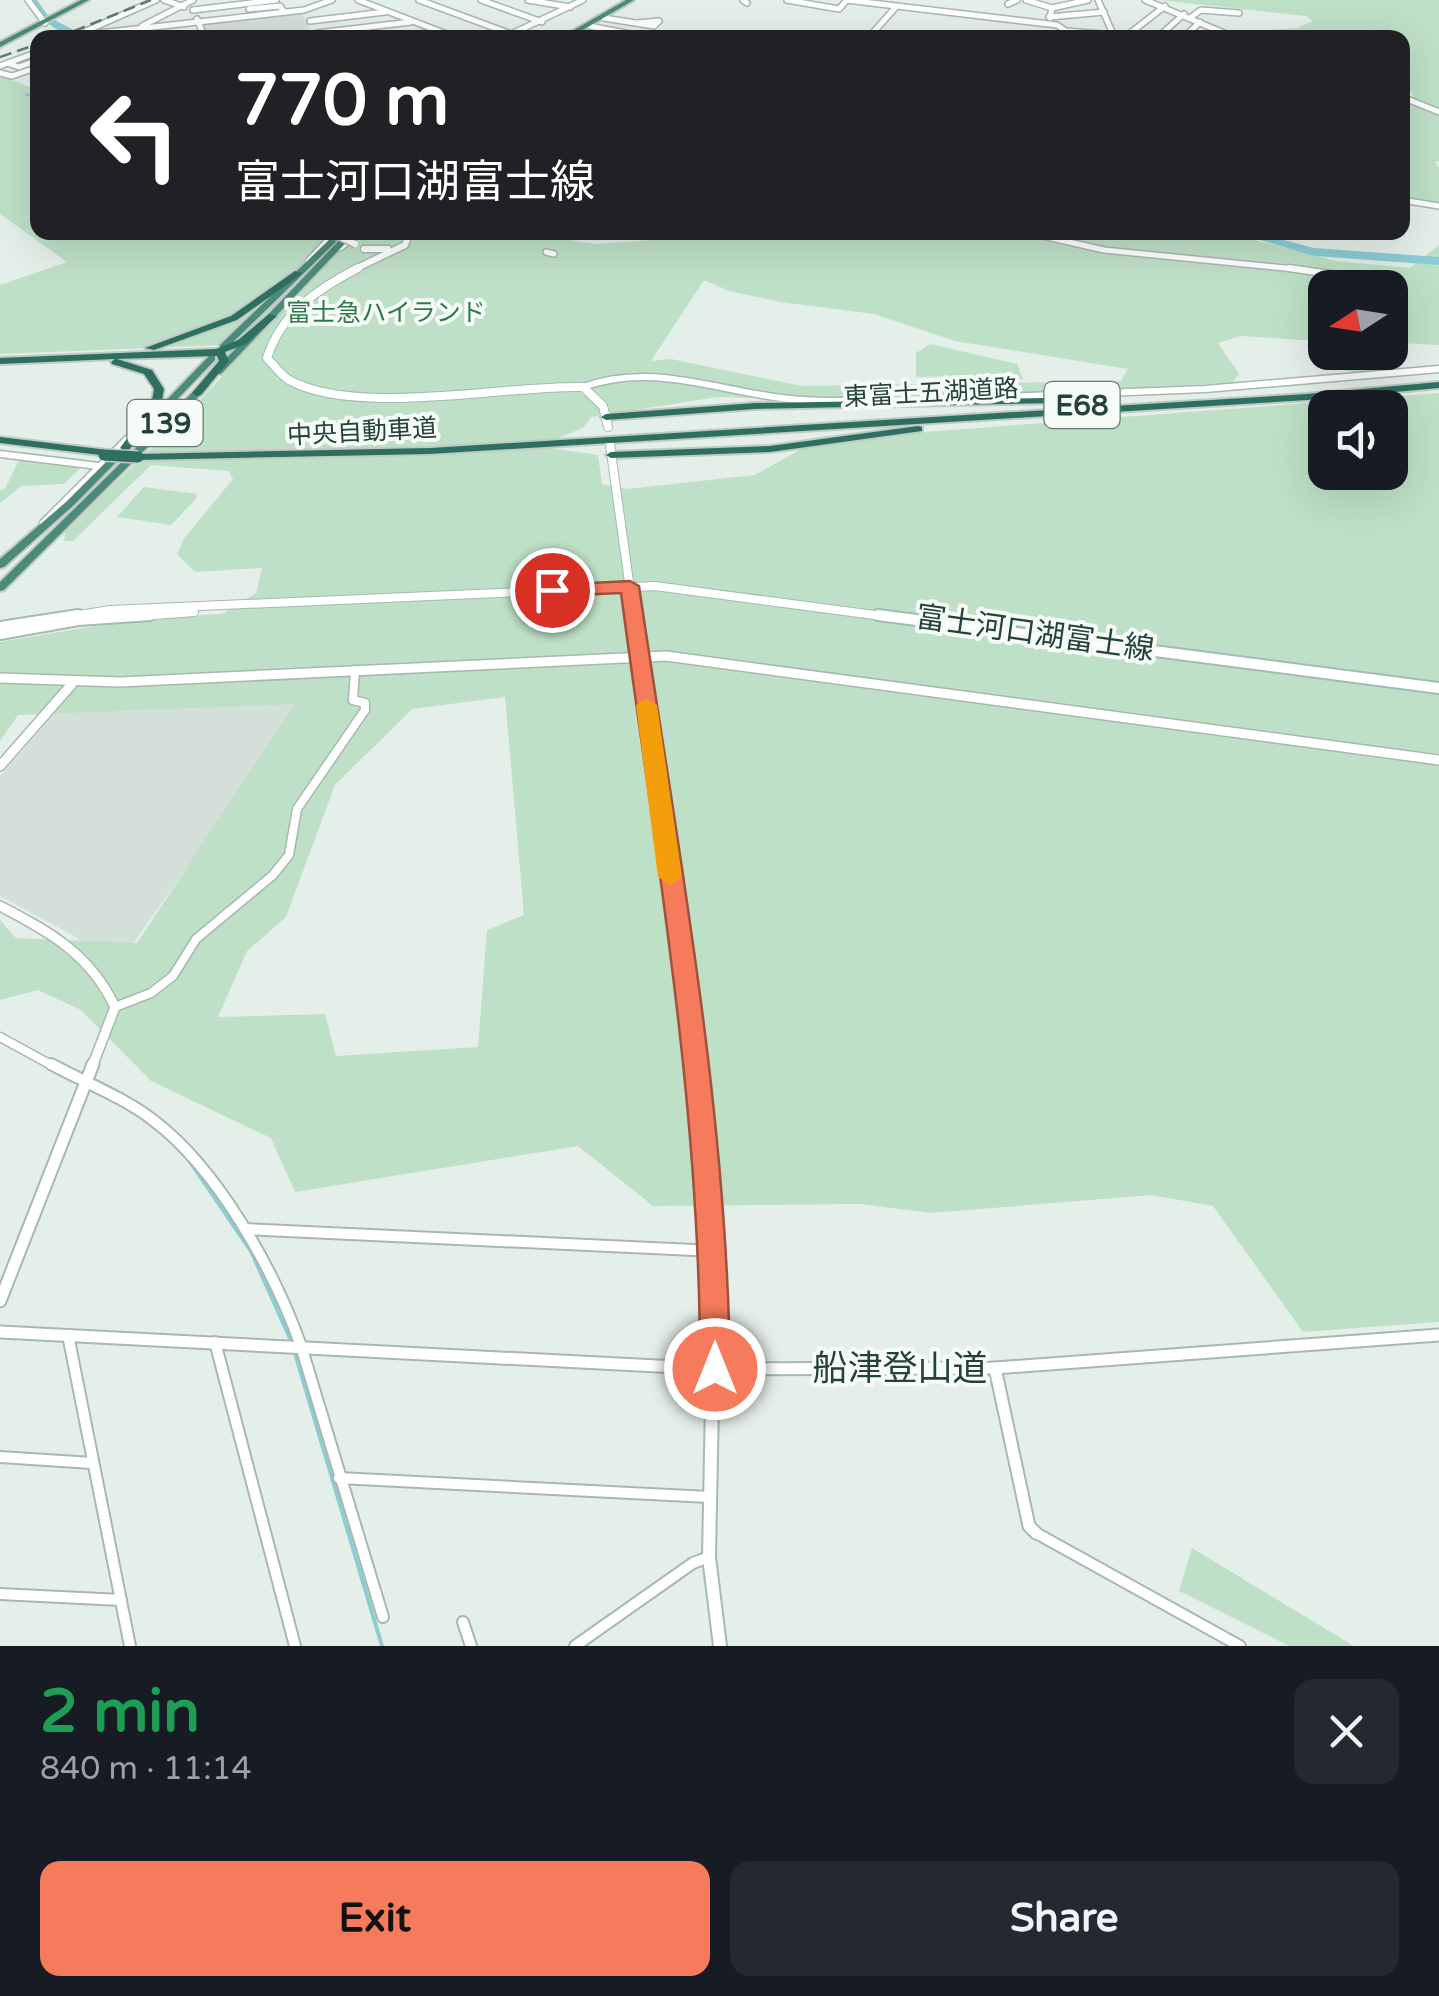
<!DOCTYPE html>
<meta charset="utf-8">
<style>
:root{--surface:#171b24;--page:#242831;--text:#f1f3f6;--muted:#9ea1a6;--accent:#f67b5c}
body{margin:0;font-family:"Varela Round","Noto Sans JP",sans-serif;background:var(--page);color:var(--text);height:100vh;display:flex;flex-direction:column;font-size:38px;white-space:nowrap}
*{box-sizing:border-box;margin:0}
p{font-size:32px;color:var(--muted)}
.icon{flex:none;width:55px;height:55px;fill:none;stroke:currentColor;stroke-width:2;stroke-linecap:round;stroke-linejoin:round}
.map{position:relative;height:1646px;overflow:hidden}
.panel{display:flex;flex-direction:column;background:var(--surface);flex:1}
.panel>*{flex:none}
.guide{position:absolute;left:30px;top:30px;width:1380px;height:210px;border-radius:20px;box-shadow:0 10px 40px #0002;background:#202124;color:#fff;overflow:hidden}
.needle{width:65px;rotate:258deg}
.fabs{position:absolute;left:1308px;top:270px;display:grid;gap:20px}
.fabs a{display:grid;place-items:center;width:100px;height:100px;border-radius:20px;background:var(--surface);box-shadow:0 10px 40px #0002;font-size:50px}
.pin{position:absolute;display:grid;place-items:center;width:85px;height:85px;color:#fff;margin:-42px;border:5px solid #fff;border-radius:50%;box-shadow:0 2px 10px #0007}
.me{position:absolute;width:110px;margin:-55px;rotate:0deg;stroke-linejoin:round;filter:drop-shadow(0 0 8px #0008)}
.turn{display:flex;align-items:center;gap:35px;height:210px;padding:0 40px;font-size:45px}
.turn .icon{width:130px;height:130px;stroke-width:2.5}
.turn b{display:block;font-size:70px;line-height:85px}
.round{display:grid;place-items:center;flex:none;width:105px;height:105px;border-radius:20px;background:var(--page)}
.headline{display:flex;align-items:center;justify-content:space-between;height:170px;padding:0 40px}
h1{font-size:60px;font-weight:800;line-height:75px;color:#1e9e55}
.cta{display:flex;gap:20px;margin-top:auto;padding:20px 40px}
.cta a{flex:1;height:115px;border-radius:20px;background:var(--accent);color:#111;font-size:40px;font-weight:800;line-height:115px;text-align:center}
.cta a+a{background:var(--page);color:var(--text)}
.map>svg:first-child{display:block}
.built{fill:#d3dfd9}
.green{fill:#bee0c6;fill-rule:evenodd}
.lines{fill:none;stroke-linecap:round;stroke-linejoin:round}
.stream-far1{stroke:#8ccdd5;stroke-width:2.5}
.stream{stroke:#8ccdd5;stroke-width:4}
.river{fill:#8ccdd5;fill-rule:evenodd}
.minor-tunnel{stroke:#beccc6;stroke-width:6;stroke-dasharray:6 2.5;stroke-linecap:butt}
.minor-far3-casing{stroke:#a7b8b1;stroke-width:8}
.minor-far2-casing{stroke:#a7b8b1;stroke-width:9}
.minor-far1-casing{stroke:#a7b8b1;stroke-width:11}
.minor-casing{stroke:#a7b8b1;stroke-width:14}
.tertiary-far2-casing{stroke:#a7b8b1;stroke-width:8}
.tertiary-far1-casing{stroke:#a7b8b1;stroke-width:12}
.tertiary-casing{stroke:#a7b8b1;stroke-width:15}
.secondary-far3-casing{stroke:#a3bbb2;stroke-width:9}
.secondary-far2-casing{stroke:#a3bbb2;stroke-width:10}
.secondary-far1-casing{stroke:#a3bbb2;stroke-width:14}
.secondary-casing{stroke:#a3bbb2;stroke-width:16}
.trunk-casing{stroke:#c1cac7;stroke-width:4}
.motorway-casing{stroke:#c1cac7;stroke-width:4}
.minor-far3{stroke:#fff;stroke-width:5}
.minor-far2{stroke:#fff;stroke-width:6}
.minor-far1{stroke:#fff;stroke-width:8}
.minor{stroke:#fff;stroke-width:10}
.tertiary-far2{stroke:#fff;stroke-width:5}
.tertiary-far1{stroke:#fff;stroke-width:9}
.tertiary{stroke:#fff;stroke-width:11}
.secondary-far3{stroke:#fff;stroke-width:6}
.secondary-far2{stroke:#fff;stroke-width:8}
.secondary-far1{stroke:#fff;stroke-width:10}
.secondary{stroke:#fff;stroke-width:12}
.trunk{fill:#4c8b79;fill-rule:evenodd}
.motorway{fill:#2e705f;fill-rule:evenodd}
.rail{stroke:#5e7d73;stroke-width:2.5;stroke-dasharray:12 6;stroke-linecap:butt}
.secondary-bridge-casing{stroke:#a3bbb2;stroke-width:9;stroke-linecap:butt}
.motorway-bridge-casing{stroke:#c1cac7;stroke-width:14;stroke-linecap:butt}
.secondary-bridge{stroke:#fff;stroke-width:6}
.motorway-bridge{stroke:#2e705f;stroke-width:11}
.route{fill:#f67b5c;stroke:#a0503c;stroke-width:2.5}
.slow{fill:#f59e0b}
.labels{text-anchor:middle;stroke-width:8;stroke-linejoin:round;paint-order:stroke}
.far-park-label{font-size:25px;fill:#2c7b47;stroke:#f6fbf8}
.far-street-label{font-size:25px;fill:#234238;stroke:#f6fbf8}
.shield{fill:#f6fbf8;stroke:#627a72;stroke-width:2.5}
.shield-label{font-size:28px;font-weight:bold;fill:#234238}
.street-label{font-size:30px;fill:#234238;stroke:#f6fbf8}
.near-street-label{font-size:35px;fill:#234238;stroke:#f6fbf8}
</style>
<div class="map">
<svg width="1439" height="1646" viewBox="0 0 1439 1646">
<rect width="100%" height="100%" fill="#e5efea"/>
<g class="built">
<polygon points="301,11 314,37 207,37 200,22"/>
<polygon points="323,676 112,973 99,955 76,937 0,896 0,776 72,694"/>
</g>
<g class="green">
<polygon points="1159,0 1439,0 1439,161 1435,162 1439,168 1439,204 1403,198 1403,98 1414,95 1403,87 1402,38 1263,37 1251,31 1297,28 1313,21 1306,16"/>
<path d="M 0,75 L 37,90 L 38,232 L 422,236 L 516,232 L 596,244 L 651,240 L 651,232 L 1223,232 L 1336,261 L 1410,268 L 1439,245 L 1439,345 L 1399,343 L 1391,350 L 1396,371 C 1355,372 1340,381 1318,341 L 1241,336 L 1218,343 L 1239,374 L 1232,383 L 866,401 L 717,397 L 591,417 L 584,427 L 554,440 L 550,448 L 598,455 L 602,484 L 628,489 L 755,475 L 801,449 L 925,432 L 1439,393 L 1439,1322 L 1303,1332 L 1213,1206 L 1151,1195 L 931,1213 L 860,1204 L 653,1206 L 578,1146 L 295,1192 L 271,1138 L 151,1081 L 81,1010 L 38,990 L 0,1000 L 0,920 L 16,938 L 137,943 L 295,704 L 18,715 L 0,741 L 0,642 L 143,618 L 222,614 L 256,593 L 262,568 L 195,572 L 177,554 L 185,537 L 233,479 L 229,471 L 151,465 L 73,541 L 64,541 L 66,531 C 128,468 195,413 249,344 L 0,354 L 0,285 L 67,262 L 0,214 ZM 704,280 L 729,291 L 780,302 L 874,314 L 955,341 L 1128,369 L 1121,381 L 994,383 L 1023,379 L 1017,364 L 930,344 L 916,353 L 916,377 L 973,376 L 982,383 L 802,386 L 671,359 L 651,361 ZM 1325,288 L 1390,288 L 1390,352 L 1325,352 ZM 1325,408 L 1390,408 L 1390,472 L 1325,472 ZM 505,697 L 524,915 L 487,930 L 478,1047 L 336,1056 L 325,1014 L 218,1017 L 247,951 L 286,917 L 335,785 L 412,709 Z"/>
<polygon points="23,452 89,460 64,484 21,486 0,503 0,490 5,489"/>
<polygon points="144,487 197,494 196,499 171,525 117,517"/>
<polygon points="1192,1548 1354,1646 1289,1646 1179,1591"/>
</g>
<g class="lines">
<polyline class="stream-far1" points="26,95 38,94"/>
<g class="stream">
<polyline points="191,1163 251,1251 292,1343"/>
<polyline points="294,1350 382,1646"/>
</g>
<g class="river">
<path d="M 27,0 L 37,0 L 49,17 L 89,38 C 61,38 43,22 27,0 Z"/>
<polygon points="1233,232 1253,232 1314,248 1439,257 1439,265 1314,256"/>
</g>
<polyline class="minor-tunnel" points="1061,399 1073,423"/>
<defs>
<g id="minor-far3">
<polyline points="28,0 45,23"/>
<polyline points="164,0 184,7"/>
<polyline points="358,0 457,38"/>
<polyline points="481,0 542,22"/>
<polyline points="528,0 570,7"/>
<polyline points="743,0 747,3"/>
<polyline points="787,0 839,9 847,0"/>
<polyline points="846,0 1057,25 1066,31 1151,38"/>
<polyline points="1026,0 1052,8 1050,18"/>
<polyline points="1098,0 1113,34"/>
<polyline points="1145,0 1236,38"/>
<polyline points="1008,4 1017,0"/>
<polyline points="1052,8 1088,0"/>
<polyline points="249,9 280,6 284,12"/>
<polyline points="193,10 276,0"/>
<polyline points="1049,17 1104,12"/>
<polyline points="1191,17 1201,10 1239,13"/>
<polyline points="604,18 654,26 659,21 637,23"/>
<polyline points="197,19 205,38"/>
<polyline points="310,21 385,12"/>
<polyline points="142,26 193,0"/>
<polyline points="589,26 631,34"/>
<polyline points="317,33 411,22"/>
<polyline points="91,34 304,10 332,0"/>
<polyline points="1129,34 1165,6"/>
<polyline points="91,37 86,31 156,0"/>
<polyline points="168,38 203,34"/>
<polyline points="389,38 435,32"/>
<polyline points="503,38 583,0"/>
<polyline points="892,38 871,35 895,8"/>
<polyline points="894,38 907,38"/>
<polyline points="1157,38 1184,14"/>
<polyline points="1183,38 1200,22"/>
<polyline points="7,63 19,67 38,60"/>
<polyline points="0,66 38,52"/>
<polyline points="0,73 12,76 38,67"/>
<polyline points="1402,97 1439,112"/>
<polyline points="1025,232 1104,250 1305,270"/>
<polyline points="546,252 554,254"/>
</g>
<g id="minor-far2">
<polyline points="1289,268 1337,275"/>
<path d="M 583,387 C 647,364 704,386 768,396 C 796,401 825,401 854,401"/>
<polyline points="928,400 1205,389 1439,369"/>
<polyline points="0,454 98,466"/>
<polyline points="43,523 136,430"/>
</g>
<g id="minor-far1">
<polyline points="115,1007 151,993 173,976 196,939 273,875 289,855 297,809 365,710 365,703 353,700 355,670"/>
<polyline points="0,1037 55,1067"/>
</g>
<g id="minor">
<path d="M 51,1064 C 84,1082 123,1097 153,1120 C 218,1169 274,1270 301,1346 L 383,1617"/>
<polyline points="245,1229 715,1251"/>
<polyline points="68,1335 130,1646"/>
<polyline points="215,1342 295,1646"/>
<polyline points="0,1457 92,1463"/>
<polyline points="339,1478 709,1497"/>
<polyline points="1036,1533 1240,1646"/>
<polyline points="0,1594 121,1600"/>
<polyline points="463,1622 471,1646"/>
<polyline points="575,1646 693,1563 709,1557"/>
</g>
<g id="tertiary-far2">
<polyline points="419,0 522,38"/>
<polyline points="1402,200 1439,206"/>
</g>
<g id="tertiary-far1">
<polyline points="0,678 120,682 666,656 1439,760"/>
<polyline points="0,766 72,684"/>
<path d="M 0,906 C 50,932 90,954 115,1007 L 92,1067"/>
</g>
<g id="tertiary">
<polyline points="0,1301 93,1064"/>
<polyline points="0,1332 715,1369 995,1368 1439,1335"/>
<polyline points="995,1368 1029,1526 1036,1533"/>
</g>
<g id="secondary-far3">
<polyline points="341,247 360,232"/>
<polyline points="364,249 388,249"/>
<polyline points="309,261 336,232"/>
<polyline points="353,270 405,245 410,232"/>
</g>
<g id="secondary-far2">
<path d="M 358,268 C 318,289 281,313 267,358 C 274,365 281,375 289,380 C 356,417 504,385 583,387 L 603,406 L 608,427"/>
<polyline points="610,445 634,618"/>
<polyline points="61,618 110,610 655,586 897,618"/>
<polyline points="114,618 194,612"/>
</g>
<g id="secondary-far1">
<polyline points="633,615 696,1067"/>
<polyline points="878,615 1439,688"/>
<polyline points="0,627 78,615"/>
<polyline points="0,634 78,620 150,615"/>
</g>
<polyline id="secondary" points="695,1064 715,1251 709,1557 720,1646"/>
<g id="trunk">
<polygon points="81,0 89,0 0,47 0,42"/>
<polygon points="626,0 634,0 569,38 560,38"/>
<polygon points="347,232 356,232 221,374 215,374 215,370"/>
<polygon points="330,239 337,241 226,349 220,349 220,345"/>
<polygon points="212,355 215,356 215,360 138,440 132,440 132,436 209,356"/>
<polygon points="204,383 209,386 207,388 4,590 0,591 0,582 201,384"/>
<polygon points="121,449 124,450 124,454 75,504 4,567 0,568 0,559 66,502 118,450"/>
</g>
<g id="motorway">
<polygon points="295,271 303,273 237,320 154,350 145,348 231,316"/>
<polygon points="269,314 277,316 246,344 225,352 229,361 201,395 197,396 192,393 219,361 217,356 117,359 152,370 164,389 161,406 129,450 125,451 120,448 151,406 154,389 144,374 112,364 111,362 115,359 0,364 0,358 216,349 238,340"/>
<polygon points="1439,382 1439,388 1307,400 430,454 138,460 133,457 138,454 430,448 1307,394"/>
<polygon points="1105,397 1109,398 1109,402 755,409 606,420 601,417 606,414 755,403"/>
<polygon points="918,426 922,427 922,431 770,452 611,458 606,455 611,452 770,446"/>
<polygon points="0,437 108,450 113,453 108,456 0,443"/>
</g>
</defs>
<use href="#minor-far3" class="minor-far3-casing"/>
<use href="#minor-far2" class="minor-far2-casing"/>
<use href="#minor-far1" class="minor-far1-casing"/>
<use href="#minor" class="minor-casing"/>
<use href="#tertiary-far2" class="tertiary-far2-casing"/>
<use href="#tertiary-far1" class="tertiary-far1-casing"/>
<use href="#tertiary" class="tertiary-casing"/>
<use href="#secondary-far3" class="secondary-far3-casing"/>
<use href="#secondary-far2" class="secondary-far2-casing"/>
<use href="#secondary-far1" class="secondary-far1-casing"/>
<use href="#secondary" class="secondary-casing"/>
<use href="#trunk" class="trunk-casing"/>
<use href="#motorway" class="motorway-casing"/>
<use href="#minor-far3" class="minor-far3"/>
<use href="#minor-far2" class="minor-far2"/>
<use href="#minor-far1" class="minor-far1"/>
<use href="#minor" class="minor"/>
<use href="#tertiary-far2" class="tertiary-far2"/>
<use href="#tertiary-far1" class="tertiary-far1"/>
<use href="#tertiary" class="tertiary"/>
<use href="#secondary-far3" class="secondary-far3"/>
<use href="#secondary-far2" class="secondary-far2"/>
<use href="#secondary-far1" class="secondary-far1"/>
<use href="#secondary" class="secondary"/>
<use href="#trunk" class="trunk"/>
<use href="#motorway" class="motorway"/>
<g class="rail">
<polyline points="57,38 151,0"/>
<polyline points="0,57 38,44"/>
</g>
<defs>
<polyline id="secondary-bridge" points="329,232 355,244"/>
<polyline id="motorway-bridge" points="104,455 138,457"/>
</defs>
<use href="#secondary-bridge" class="secondary-bridge-casing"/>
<use href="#motorway-bridge" class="motorway-bridge-casing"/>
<use href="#secondary-bridge" class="secondary-bridge"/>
<use href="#motorway-bridge" class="motorway-bridge"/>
</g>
<path class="route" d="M 630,581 L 639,586 C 677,846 727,1106 730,1369 L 726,1378 L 715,1382 L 705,1378 L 700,1369 C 701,1109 655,850 621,593 L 552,596 L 542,590 L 552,585 Z"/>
<polygon class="slow" points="646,699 657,705 682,877 670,885 658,877 636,705"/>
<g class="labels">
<g class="far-park-label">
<text x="386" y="321">富士急ハイランド</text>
</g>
<g class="far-street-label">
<text transform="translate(931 392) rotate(-3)" y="9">東富士五湖道路</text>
<text transform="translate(362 431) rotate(-3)" y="9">中央自動車道</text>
</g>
<g class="shield">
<rect x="1044.5" y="382" width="75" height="46" rx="8"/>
<rect x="127.5" y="400" width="75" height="46" rx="8"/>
</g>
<g class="shield-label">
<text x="1082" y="415">E68</text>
<text x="165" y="433">139</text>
</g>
<g class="street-label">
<text transform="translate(1035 633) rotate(8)" y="10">富士河口湖富士線</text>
</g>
<g class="near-street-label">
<text x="900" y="1380">船津登山道</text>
</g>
</g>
</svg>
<div class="fabs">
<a><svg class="needle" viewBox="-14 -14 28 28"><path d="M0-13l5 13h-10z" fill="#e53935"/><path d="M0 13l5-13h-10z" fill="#9ea1a6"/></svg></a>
<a><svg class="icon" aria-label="sound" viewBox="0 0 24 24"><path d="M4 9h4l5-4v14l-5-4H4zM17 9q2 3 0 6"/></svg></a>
</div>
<div class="pin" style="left:552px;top:590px;background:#d93025"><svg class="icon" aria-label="arrive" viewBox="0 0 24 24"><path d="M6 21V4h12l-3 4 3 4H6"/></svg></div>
<svg class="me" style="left:715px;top:1369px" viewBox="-20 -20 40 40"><circle r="17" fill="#f67b5c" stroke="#fff" stroke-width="3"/><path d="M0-11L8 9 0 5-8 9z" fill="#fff"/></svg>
<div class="guide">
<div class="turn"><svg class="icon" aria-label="left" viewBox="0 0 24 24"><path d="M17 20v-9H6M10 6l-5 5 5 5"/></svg><div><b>770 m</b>富士河口湖富士線</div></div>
</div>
</div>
<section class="panel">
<div class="headline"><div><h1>2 min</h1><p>840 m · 11:14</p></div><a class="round"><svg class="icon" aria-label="close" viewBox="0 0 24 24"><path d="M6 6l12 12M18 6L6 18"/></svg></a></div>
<div class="cta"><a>Exit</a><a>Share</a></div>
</section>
